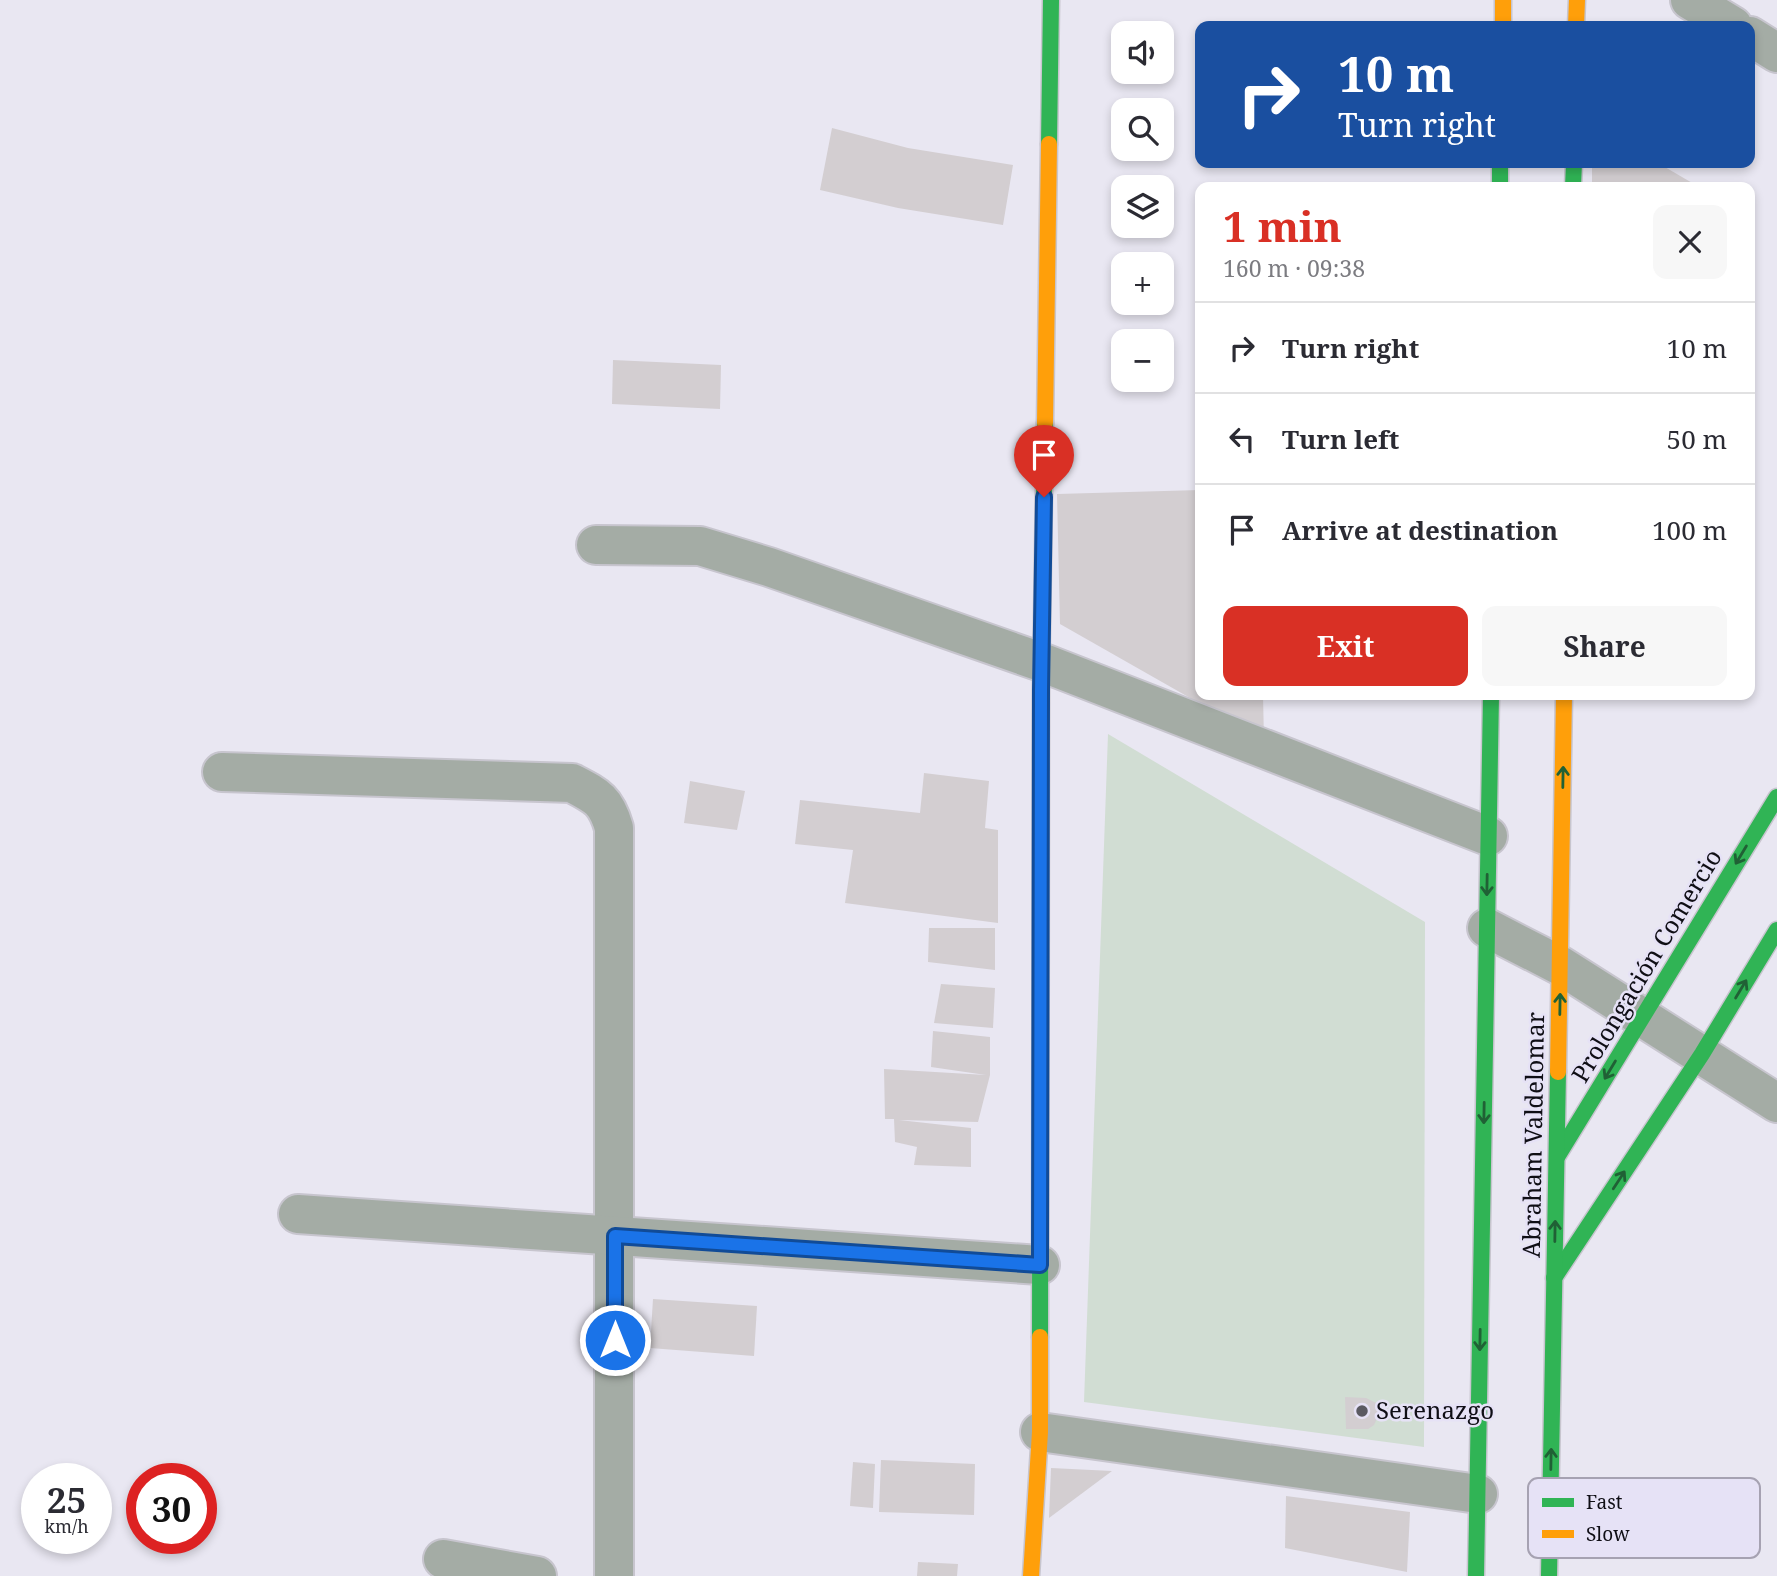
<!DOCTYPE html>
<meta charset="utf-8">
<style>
:root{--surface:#fff;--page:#f7f7f7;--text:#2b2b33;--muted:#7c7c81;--line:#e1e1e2;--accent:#d93025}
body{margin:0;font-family:"Noto Serif",serif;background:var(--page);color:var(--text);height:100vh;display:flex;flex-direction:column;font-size:26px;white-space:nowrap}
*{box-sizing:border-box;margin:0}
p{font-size:23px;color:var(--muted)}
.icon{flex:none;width:38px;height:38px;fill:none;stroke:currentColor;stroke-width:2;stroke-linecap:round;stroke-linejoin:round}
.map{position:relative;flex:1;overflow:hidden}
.drawer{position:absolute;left:1195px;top:182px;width:560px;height:518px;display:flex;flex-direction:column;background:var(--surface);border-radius:14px;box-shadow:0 4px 10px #0003}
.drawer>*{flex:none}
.top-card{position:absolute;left:1195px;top:21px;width:560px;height:147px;border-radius:14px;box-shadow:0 4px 10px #0003;background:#1a4fa0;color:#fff;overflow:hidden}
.fabs{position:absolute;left:1111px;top:21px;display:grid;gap:14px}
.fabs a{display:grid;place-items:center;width:63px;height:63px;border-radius:14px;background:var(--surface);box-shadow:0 4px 10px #0003;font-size:35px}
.speed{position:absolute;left:21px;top:1463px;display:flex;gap:14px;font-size:35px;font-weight:700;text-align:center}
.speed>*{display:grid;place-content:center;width:91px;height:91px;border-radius:50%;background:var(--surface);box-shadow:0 4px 10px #0003;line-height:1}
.speed small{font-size:18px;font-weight:400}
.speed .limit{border:10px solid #d22;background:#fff;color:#111}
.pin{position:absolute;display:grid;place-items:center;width:60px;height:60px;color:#fff;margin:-72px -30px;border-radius:50% 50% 50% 0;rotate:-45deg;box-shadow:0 0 7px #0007}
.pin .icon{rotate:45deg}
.me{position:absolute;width:77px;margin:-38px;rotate:0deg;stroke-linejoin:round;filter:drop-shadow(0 0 5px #0008)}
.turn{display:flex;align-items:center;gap:24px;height:147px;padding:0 28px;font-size:32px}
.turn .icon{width:91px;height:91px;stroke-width:2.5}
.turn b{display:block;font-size:49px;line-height:60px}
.round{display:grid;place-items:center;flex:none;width:74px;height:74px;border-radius:14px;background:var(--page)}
.overview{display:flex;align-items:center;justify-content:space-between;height:119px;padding:0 28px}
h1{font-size:42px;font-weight:700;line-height:52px;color:var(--accent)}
.button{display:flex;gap:14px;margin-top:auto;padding:14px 28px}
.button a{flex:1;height:80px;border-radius:14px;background:var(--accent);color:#fff;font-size:28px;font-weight:700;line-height:80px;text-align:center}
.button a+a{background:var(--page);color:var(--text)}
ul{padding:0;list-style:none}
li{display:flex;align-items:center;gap:21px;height:91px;padding:0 28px;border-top:2px solid var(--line)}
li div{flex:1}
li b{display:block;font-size:26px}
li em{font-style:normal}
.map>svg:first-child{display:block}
.green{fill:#d1ddd3}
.building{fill:#d3ced1}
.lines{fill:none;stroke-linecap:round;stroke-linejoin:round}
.street-casing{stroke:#c7c5ce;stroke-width:42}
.fast-casing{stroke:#c7c5ce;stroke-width:19}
.slow-casing{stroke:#c7c5ce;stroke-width:19}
.street{stroke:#a4aca5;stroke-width:38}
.fast{stroke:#30b455;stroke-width:16}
.slow{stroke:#ff9f0a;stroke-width:16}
.oneway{stroke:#206135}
.route-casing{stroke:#114b97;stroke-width:18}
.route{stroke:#1a73e8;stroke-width:12}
.poi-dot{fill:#5b5a62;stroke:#e6e2f6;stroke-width:2.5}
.labels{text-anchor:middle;stroke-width:5;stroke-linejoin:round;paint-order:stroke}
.street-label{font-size:24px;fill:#0f0e15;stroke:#e6e2f6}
.poi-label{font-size:24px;fill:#0f0e15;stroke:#e6e2f6;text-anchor:start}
.key{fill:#e6e2f6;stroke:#a6a2b2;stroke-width:2}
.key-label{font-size:19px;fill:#0f0e15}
</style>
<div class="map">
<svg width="1777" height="1576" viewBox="0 0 1777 1576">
<rect width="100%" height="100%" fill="#e9e7f2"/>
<polygon class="green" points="1108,734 1425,922 1424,1447 1084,1402"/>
<g class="building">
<polygon points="832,128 908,148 1013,165 1003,225 898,208 820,190"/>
<polygon points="1592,163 1658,163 1694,184 1693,187 1592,187"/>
<polygon points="613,360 721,365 720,409 612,404"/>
<polygon points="1200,490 1200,695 1263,695 1264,740 1060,624 1057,494"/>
<polygon points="924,773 989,781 985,828 998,830 998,923 845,903 853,850 795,844 800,800 920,813"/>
<polygon points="690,781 745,791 737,830 684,823"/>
<polygon points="929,928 995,928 995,970 928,962"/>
<polygon points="941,984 995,988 993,1028 934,1023"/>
<polygon points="933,1031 990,1037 990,1075 978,1122 899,1120 971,1128 971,1167 914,1165 917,1147 895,1142 894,1119 885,1119 884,1069 986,1075 931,1067"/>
<polygon points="653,1299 757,1306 754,1356 650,1348"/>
<polygon points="1345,1397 1366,1398 1376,1403 1379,1414 1374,1425 1368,1429 1346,1429"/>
<polygon points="881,1460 975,1464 974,1515 879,1512"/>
<polygon points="853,1462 875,1464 873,1508 850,1506"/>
<polygon points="1051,1468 1112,1471 1049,1518"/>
<polygon points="1286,1496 1410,1512 1407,1572 1285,1548"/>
<polygon points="918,1562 958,1564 957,1576 917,1576"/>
</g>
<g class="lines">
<defs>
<g id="street">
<polyline points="1690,0 1733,26"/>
<polyline points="1750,36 1777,53"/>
<polyline points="596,545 700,546 769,567 1041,662 1488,836"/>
<path d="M 222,772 L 572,783 C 597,796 606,800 614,828 L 614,1576"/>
<polyline points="1487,928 1561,966 1777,1103"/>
<polyline points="298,1214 1040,1265"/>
<polyline points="1040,1432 1478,1494"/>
<polyline points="443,1559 537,1576"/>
</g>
<g id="fast">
<polyline points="1049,144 1051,0"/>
<polyline points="1500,163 1500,187"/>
<polyline points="1573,187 1574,163"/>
<polyline points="1557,1157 1777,797"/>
<polyline points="1554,1278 1702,1054 1777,930"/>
<polyline points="1040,1337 1041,690 1045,423"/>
<polyline points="1476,1576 1491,695"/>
<polyline points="1549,1576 1558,1072"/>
</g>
<g id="slow">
<polyline points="1503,0 1503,26"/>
<polyline points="1576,26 1577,0"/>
<polyline points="1045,423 1049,144"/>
<polyline points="1558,1072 1564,695"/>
<polyline points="1031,1576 1040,1432 1040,1337"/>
</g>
</defs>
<use href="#street" class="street-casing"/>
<use href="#fast" class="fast-casing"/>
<use href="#slow" class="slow-casing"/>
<use href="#street" class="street"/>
<use href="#fast" class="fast"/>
<use href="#slow" class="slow"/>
</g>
<defs><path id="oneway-shaft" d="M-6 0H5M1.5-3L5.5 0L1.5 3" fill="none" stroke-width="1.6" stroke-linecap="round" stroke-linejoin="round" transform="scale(1.75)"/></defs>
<g class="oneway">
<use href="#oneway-shaft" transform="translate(1563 777) rotate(-89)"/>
<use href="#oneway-shaft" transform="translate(1741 855) rotate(121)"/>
<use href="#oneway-shaft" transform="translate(1487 885) rotate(91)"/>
<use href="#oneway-shaft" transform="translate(1741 989) rotate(-59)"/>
<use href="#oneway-shaft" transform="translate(1560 1004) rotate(-89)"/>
<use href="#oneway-shaft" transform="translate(1610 1070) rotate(121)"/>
<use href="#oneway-shaft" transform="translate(1484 1113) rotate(91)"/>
<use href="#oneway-shaft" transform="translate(1619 1180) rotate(-57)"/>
<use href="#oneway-shaft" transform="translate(1555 1231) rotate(-89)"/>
<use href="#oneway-shaft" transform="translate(1480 1340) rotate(91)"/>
<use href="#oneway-shaft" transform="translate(1551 1459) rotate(-89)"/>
</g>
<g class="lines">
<defs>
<polyline id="route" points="615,1340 615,1236 1040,1265 1041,690 1044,497"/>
</defs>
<use href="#route" class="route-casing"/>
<use href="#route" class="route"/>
</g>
<circle class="poi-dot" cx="1362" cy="1411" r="7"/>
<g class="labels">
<g class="street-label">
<text transform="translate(1647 966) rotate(-59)" y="8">Prolongación Comercio</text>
<text transform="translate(1534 1135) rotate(-89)" y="8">Abraham Valdelomar</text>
</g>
<g class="poi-label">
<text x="1376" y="1419">Serenazgo</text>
</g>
</g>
<rect x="1528" y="1478" width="232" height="80" rx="10" class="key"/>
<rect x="1542" y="1498" width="32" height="9" fill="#30b455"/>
<rect x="1542" y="1530" width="32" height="8" fill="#ff9f0a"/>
<g class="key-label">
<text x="1586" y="1509">Fast</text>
<text x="1586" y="1541">Slow</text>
</g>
</svg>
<div class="fabs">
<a><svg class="icon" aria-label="sound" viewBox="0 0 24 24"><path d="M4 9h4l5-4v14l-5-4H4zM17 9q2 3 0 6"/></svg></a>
<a><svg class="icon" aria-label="search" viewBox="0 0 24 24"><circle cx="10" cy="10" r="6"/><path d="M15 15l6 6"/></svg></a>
<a><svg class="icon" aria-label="layers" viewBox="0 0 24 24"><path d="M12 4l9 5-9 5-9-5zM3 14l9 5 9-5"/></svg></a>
<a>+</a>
<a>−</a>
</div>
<div class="speed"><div>25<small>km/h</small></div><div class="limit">30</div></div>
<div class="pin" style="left:1044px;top:497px;background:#d93025"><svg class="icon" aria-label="arrive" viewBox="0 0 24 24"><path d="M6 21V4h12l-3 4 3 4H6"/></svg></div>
<svg class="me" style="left:615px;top:1340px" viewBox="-20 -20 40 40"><circle r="17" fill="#1a73e8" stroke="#fff" stroke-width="3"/><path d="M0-11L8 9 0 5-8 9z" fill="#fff"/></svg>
<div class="top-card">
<div class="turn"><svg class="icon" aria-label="right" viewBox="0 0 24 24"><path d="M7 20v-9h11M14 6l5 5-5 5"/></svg><div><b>10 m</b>Turn right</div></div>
</div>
<section class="drawer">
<div class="overview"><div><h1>1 min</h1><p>160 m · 09:38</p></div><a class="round"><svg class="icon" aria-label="close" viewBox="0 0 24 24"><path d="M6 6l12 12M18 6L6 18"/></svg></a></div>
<ul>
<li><svg class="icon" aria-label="right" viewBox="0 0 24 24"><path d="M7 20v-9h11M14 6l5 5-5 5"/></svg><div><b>Turn right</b></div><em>10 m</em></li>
<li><svg class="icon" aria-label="left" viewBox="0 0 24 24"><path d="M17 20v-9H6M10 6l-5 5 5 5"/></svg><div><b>Turn left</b></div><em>50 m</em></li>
<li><svg class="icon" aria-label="arrive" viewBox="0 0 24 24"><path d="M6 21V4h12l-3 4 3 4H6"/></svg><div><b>Arrive at destination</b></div><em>100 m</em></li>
</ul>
<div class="button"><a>Exit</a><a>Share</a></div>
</section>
</div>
